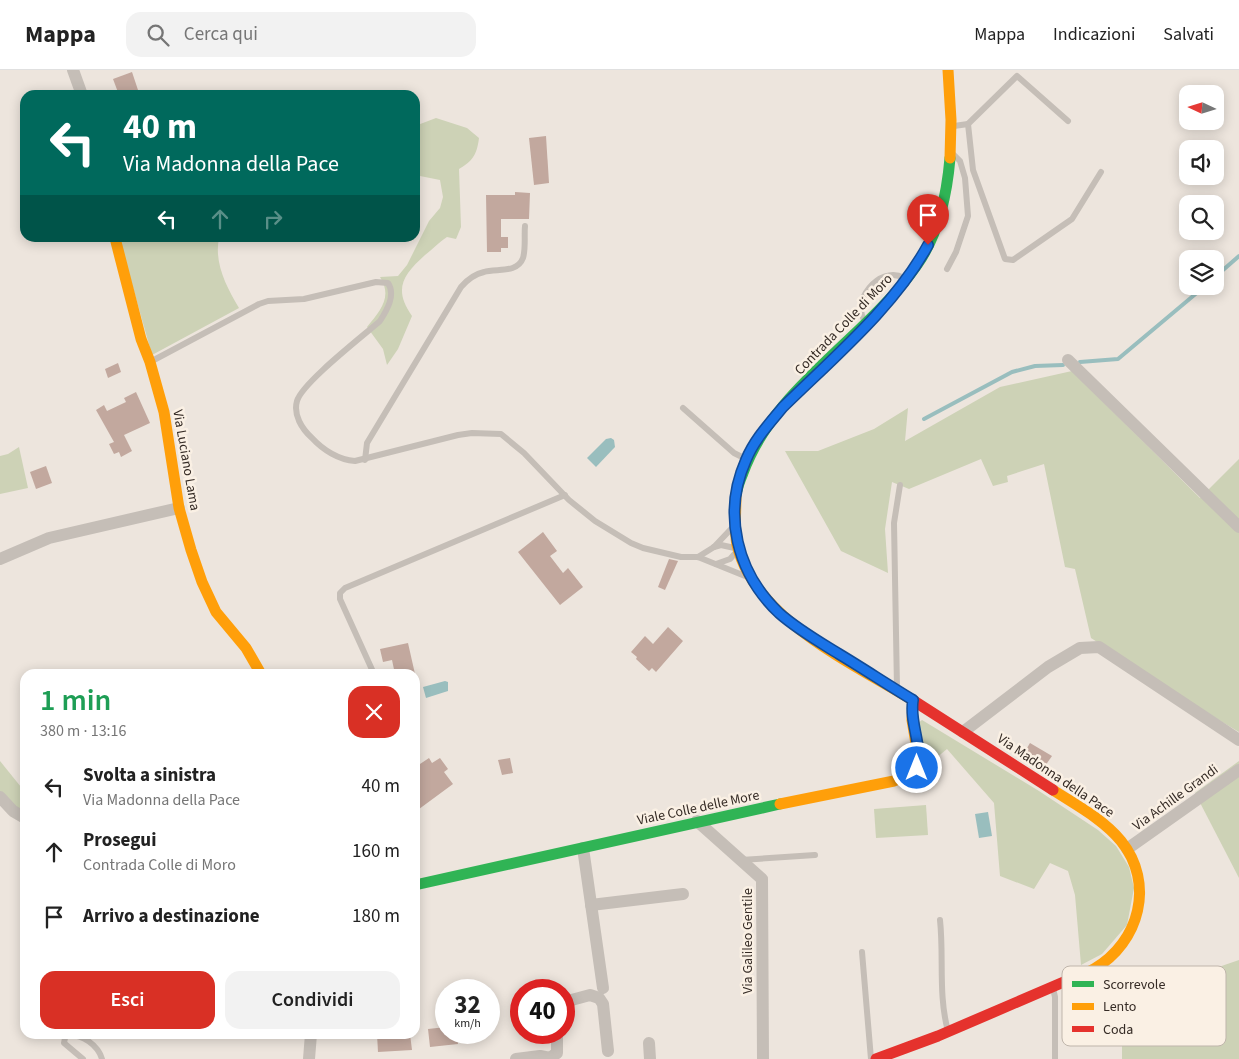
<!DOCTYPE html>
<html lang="it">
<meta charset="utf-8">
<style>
:root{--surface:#fff;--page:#f2f2f2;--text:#222;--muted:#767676;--line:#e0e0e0;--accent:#d93025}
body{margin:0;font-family:"Source Sans 3",sans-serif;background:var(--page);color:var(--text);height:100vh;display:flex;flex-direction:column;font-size:19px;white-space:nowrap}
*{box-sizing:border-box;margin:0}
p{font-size:16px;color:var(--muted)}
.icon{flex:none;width:28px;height:28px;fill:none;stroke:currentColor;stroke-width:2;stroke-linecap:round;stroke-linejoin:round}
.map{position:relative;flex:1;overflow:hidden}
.drawer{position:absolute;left:20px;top:599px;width:400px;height:370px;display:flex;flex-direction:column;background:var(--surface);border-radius:15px;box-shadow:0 2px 12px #0003}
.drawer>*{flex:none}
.guide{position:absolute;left:20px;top:20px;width:400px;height:152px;border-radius:15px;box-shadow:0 2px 12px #0003;background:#00695c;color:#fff;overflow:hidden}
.needle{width:32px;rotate:274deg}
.buttons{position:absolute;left:1179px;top:15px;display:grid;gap:10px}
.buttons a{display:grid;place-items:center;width:45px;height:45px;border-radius:10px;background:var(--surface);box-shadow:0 2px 12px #0003;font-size:25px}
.speed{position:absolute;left:435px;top:909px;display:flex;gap:10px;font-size:25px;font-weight:700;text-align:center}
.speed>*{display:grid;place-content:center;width:65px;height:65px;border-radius:50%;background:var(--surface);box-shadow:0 2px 12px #0003;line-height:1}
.speed small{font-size:12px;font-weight:400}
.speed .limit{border:8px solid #d22;background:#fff;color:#111}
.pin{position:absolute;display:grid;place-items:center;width:42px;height:42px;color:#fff;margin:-51px -21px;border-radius:50% 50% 50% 0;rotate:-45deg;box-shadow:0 0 5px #0007}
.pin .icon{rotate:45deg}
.me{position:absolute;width:55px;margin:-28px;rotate:0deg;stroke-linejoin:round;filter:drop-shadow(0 0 4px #0008)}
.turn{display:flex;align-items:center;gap:18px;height:105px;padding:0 20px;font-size:22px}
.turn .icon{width:65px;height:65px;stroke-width:2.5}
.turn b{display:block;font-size:35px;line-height:42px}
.lanes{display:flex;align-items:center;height:48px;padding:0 20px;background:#0003;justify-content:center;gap:25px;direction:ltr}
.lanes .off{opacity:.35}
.round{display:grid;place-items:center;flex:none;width:52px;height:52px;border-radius:15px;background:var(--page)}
.summary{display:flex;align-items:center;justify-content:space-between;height:85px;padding:0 20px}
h1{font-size:30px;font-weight:600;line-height:38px;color:#1e9e55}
.action{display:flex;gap:10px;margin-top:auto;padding:10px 20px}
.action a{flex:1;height:58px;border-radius:15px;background:var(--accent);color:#fff;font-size:20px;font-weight:600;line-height:58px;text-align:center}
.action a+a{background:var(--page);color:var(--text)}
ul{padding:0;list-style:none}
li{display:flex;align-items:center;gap:15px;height:65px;padding:0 20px}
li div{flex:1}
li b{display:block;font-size:19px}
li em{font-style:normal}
header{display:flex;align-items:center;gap:30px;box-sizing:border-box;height:70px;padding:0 25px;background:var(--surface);border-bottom:1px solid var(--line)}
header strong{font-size:24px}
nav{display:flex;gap:28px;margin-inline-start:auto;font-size:18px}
.search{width:350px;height:45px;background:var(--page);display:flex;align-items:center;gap:12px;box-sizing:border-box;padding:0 18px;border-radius:15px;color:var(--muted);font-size:19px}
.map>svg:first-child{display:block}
.green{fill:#cdd2b6}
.water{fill:#99bebe}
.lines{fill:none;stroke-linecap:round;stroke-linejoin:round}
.stream{stroke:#99bebe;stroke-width:4}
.building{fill:#c2a89e}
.lane{stroke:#c5beb7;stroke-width:6}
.street{stroke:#c5beb7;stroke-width:12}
.fast{stroke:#30b455;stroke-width:11}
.slow{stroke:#ff9f0a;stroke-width:11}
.jam{stroke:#e5322d;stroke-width:11}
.route-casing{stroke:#114b97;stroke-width:12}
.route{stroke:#1a73e8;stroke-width:9}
.labels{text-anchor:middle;stroke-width:5;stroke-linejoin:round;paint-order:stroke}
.street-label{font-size:14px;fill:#352b25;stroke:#faf0e4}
.key{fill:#faf0e4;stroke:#bfb5ab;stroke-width:1}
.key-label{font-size:14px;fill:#352b25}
</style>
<header>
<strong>Mappa</strong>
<div class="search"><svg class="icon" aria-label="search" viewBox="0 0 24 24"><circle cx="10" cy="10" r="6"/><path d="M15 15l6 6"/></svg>Cerca qui</div>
<nav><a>Mappa</a><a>Indicazioni</a><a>Salvati</a></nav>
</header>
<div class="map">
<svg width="1239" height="989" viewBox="0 0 1239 989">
<rect width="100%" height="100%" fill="#ede5dd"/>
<g class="green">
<path d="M 436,48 L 467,58 L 479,68 C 477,84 473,91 459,99 L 461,157 L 456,169 L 447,167 C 438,173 433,179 425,185 C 403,205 393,219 412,246 L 398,279 L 387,295 L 383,279 L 367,257 C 380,241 393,227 380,207 L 398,206 L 407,195 L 429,151 L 440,138 L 443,127 L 440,110 L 415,105 L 415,56 Z"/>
<path d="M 119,168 L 219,168 C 214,193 226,216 239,238 L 152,285 Z"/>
<polygon points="1072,301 1200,428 1239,389 1239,662 1207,643 1091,568 1075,499 1065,497 1044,394 1007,406 1008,412 993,416 981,389 909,419 892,412 885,459 888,503 841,481 785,381 818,381 874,359 908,338 905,371 1000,317"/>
<polygon points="19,377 28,418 0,424 0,386 8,384"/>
<polygon points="922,650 1039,721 1098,760 1116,776 1129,797 1134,818 1127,855 1102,884 1081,895 1075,825 1068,801 1050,793 1034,819 1000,806 994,733 947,679 924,698 917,654"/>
<polygon points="0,691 25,722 25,746 0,725"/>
<polygon points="1239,691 1239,808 1195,723"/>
<polygon points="926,735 928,765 876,768 874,739"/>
<polygon points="1239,890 1239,989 1122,989 1122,912 1175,912"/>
</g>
<g class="water">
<polygon points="611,368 614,370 615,377 596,397 587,388 606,369"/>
<polygon points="445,611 448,612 448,621 426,628 423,617"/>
<polygon points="988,742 992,766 979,768 975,744"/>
</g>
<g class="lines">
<g class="stream">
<polyline points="1215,207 1239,186"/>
<polyline points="1080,292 1118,289 1205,216"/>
<polyline points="924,349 1012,302 1035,296 1063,295"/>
</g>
</g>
<g class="building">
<polygon points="132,2 139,23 133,25 119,25 113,9"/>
<polygon points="546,66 549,113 534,115 529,68"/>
<polygon points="515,122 530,123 529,149 501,149 501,167 508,167 508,178 501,178 501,182 487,182 486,125 515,125"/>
<polygon points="118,293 121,302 108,308 105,299"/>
<polygon points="136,322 150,353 124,365 132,381 121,387 119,382 114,384 109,374 114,372 96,340 104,335 107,341 126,332 124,328"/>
<polygon points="46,396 52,413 36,419 30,402"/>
<polygon points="543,462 557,481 550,486 563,503 568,498 583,517 560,535 518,482"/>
<polygon points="669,489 678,491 665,520 658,517"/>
<polygon points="668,557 683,571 656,602 652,598 649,601 636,589 637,587 631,582 645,566 653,574"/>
<polygon points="408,573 415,604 395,604 392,590 383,592 380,579"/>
<polygon points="1030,673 1052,686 1045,696 1024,683"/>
<polygon points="429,688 432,693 440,688 448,699 444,702 453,714 415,742 415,704 420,700 417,696"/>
<polygon points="510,688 513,703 502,705 498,690"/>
<polygon points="446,957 446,962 457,962 458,974 430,977 428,959"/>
<polygon points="377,964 410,964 412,980 378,982"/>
</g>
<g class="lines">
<g class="lane">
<polyline points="968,54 973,100 1005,189 1013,190 1072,149 1101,102"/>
<polyline points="954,56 968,54 1017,6 1068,51"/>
<polyline points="947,199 956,182 968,146 965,108 960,91 954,85"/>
<path d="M 866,252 C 849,234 879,194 904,208"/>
<path d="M 152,291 L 259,234 L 268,231 L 304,229 L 376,212 L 388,213 C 396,225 387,240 380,251 C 363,266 302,313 297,331 C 293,345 302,359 312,368 C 323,380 339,390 355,391 L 458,365 L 472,363 L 501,364 L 524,383 L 569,430 L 595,451 L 631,473 L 643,478 L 681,487 L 698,487 L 745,506"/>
<polyline points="683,338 734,383 746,389"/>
<path d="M 365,390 L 367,373 L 461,217 C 467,210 475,204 484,202 C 496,198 517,204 523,188 C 526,178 524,165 525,156"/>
<polyline points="714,477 721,475 739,479 730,489 716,494"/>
<polyline points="698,487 714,477 731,459"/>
<polyline points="374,604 340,529 340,523 345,518 565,425"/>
<polyline points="897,618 894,453 900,415"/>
<polyline points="741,790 815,785"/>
<path d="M 940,850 C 944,887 938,925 948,961"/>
<polyline points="862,882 871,989"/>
<polyline points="1053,918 1055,927 1055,989"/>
<path d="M 83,989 L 64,973 L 65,968 L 68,965 C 82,964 98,975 102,989"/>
</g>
<g class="street">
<polyline points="73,0 82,25"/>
<polyline points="1068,290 1239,457"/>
<polyline points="0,489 49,468 179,438"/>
<polyline points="963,662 1048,597 1080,578 1099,577 1239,670"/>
<polyline points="0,727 13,741 25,748"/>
<polyline points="697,751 762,809 763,989"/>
<polyline points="583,778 603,918"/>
<polyline points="1127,779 1239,700"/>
<polyline points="591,835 683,824"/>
<polyline points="564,932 590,925 599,928 603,934 608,981"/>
<polyline points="649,973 650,989"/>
<polyline points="550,988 557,983 557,962"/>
<polyline points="309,989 311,964"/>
<polyline points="516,989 540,986 550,988"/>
</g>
<g class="fast">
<path d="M 736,425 C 737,418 740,410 743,403 C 774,317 866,269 917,195 C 938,165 947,124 950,88"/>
<polyline points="415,815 780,734"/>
</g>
<g class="slow">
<polyline points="948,0 951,50 950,88"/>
<polyline points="115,168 141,269 150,292 164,342 179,438 191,480 202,512 216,542 246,578 261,604"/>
<path d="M 736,425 C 736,442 734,459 737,475 C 755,550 853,593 914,631"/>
<path d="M 1053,720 C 1076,735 1103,749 1121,771 C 1155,813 1140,872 1094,899 C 1086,904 1075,907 1066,911"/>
<polyline points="780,734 894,711 913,703 919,691 912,650 913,630"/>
</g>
<g class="jam">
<polyline points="914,631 1053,720"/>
<polyline points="876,989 938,966 1066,911"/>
</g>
</g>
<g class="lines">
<defs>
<path id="route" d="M 917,698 C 923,675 909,653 913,630 C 888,615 864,599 839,584 C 818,571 797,559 779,543 C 737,503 722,444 746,390 C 754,370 769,354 783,337 C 833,288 895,236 928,175"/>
</defs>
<use href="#route" class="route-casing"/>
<use href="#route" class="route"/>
</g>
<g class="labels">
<g class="street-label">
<text transform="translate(843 254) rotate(-46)" y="5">Contrada Colle di Moro</text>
<text transform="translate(187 390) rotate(80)" y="5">Via Luciano Lama</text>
<text transform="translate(1056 705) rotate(34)" y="5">Via Madonna della Pace</text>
<text transform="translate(1175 727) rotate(-36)" y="5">Via Achille Grandi</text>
<text transform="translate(698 737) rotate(-12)" y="5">Viale Colle delle More</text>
<text transform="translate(747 871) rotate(-90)" y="5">Via Galileo Gentile</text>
</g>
</g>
<rect x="1062" y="896" width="164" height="80" rx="8" class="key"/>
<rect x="1072" y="911" width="22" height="6" fill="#30b455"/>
<rect x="1072" y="933" width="22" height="7" fill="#ff9f0a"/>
<rect x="1072" y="956" width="22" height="6" fill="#e5322d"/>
<g class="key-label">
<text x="1103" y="919">Scorrevole</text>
<text x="1103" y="941">Lento</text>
<text x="1103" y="964">Coda</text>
</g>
</svg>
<div class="buttons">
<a><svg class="needle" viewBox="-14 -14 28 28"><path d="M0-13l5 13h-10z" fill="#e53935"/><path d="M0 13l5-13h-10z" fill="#767676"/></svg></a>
<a><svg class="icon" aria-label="sound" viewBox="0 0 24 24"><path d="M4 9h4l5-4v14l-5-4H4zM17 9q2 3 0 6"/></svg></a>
<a><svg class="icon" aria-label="search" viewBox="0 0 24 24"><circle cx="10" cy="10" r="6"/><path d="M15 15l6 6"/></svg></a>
<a><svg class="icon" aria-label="layers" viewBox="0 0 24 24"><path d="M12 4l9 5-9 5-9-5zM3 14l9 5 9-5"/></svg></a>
</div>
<div class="speed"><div>32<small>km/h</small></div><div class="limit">40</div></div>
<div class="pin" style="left:928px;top:175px;background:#d93025"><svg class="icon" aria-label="arrive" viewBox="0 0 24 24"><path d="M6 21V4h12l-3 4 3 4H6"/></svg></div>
<svg class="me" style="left:917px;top:698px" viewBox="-20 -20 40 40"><circle r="17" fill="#1a73e8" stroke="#fff" stroke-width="3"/><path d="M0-11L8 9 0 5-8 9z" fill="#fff"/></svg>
<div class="guide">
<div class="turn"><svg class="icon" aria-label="left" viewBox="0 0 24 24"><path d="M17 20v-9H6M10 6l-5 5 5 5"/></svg><div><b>40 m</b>Via Madonna della Pace</div></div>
<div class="lanes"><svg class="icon" aria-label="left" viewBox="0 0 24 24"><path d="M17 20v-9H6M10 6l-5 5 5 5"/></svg><svg class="icon off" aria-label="ahead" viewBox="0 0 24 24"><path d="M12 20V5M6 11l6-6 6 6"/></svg><svg class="icon off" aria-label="right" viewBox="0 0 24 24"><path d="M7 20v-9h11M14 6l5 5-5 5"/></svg></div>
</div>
<section class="drawer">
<div class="summary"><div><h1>1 min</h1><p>380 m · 13:16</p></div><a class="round" style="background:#d93025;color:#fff"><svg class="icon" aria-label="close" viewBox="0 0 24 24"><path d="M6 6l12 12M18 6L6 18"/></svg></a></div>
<ul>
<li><svg class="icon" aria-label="left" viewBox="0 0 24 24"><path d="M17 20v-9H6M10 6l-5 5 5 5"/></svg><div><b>Svolta a sinistra</b><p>Via Madonna della Pace</p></div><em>40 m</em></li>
<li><svg class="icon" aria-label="ahead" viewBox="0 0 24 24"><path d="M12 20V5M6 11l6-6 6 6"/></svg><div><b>Prosegui</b><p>Contrada Colle di Moro</p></div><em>160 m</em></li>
<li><svg class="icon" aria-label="arrive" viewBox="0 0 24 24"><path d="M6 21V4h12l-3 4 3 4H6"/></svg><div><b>Arrivo a destinazione</b></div><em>180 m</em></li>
</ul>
<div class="action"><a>Esci</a><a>Condividi</a></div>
</section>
</div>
